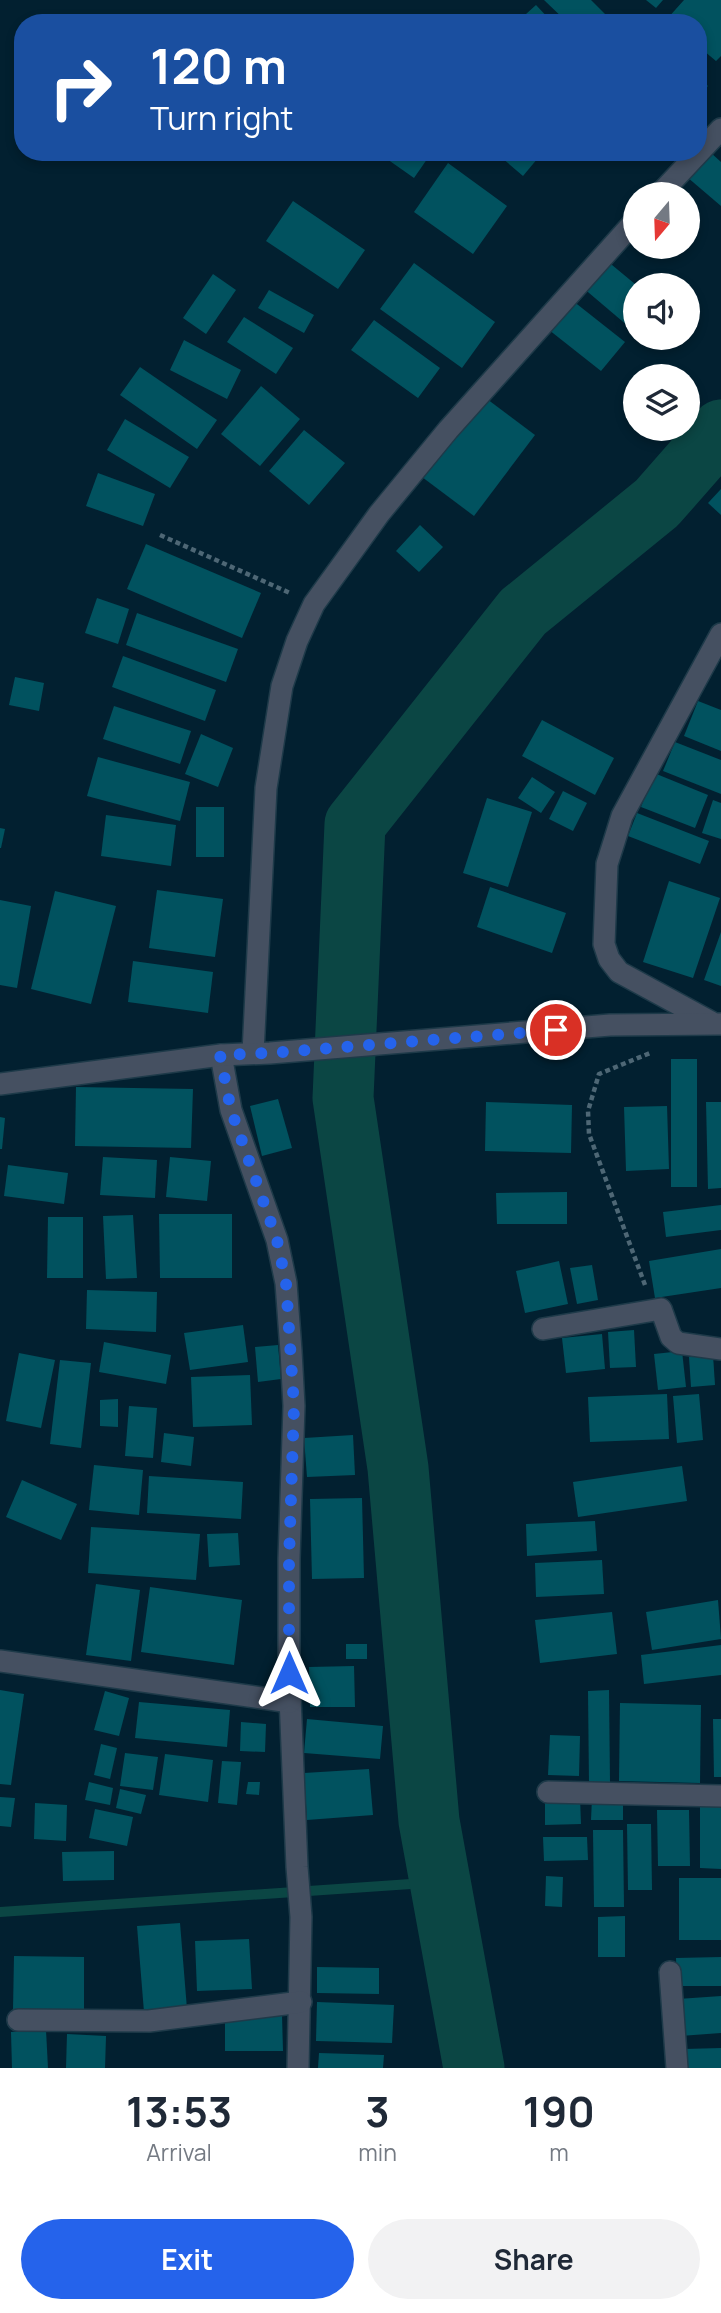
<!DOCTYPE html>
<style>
:root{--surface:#fff;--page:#f2f2f3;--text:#1f2937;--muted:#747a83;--accent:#2563eb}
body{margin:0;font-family:Manrope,sans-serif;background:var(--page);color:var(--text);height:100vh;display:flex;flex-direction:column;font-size:26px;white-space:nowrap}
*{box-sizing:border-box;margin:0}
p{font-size:23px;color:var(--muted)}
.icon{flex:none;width:38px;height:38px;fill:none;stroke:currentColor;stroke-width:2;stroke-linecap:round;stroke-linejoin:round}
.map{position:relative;height:2068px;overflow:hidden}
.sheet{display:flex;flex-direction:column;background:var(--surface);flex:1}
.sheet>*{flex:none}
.guide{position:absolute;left:14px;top:14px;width:693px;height:147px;border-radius:28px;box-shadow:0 4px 10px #0003;background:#1a4fa0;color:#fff;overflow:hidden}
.needle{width:46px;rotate:199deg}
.buttons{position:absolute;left:623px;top:182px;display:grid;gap:14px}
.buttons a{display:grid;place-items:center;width:77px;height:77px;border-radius:50%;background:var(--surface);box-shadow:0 4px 10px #0003;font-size:35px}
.pin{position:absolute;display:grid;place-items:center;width:60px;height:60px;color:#fff;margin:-30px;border:4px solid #fff;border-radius:50%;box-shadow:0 2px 7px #0007}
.me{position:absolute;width:77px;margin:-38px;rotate:0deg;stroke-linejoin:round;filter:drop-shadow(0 0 5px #0008)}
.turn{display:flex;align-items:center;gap:24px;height:147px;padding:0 21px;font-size:32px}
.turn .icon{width:91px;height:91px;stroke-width:2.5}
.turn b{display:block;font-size:49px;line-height:60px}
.eta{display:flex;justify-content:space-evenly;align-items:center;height:119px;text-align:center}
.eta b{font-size:42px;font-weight:700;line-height:49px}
.action{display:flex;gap:14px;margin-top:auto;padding:14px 21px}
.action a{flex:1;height:80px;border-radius:42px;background:var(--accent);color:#fff;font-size:28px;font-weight:700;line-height:80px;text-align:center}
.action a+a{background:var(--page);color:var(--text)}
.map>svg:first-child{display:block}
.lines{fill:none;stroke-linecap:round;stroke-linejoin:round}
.stream{stroke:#0b4644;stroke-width:10}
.river{stroke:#0b4644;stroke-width:61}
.building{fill:#01525f}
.minor-casing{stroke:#1e3a49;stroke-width:24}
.path{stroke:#4e6775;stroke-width:4.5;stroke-dasharray:5 3.5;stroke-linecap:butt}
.minor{stroke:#455061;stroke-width:21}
.route{stroke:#2563eb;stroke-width:12;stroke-dasharray:0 21.6}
</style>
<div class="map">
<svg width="721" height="2068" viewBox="0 0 721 2068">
<rect width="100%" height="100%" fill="#022030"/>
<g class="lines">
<polyline class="stream" points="0,1912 440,1882"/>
<polyline class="river" points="474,2068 429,1821 398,1468 343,1098 355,824 523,612 657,503 721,430"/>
</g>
<g class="building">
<polygon points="544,0 591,0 614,23 568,23"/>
<polygon points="646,0 663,0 656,8"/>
<polygon points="684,0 721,0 721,56 716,61 698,46 698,23 671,23 667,19"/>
<polygon points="536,5 551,21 516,23"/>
<polygon points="698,77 708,86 698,96"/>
<polygon points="377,152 432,152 414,178"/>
<polygon points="495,152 543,152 523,176"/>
<polygon points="710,152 721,162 721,206 687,177"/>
<polygon points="448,163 507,206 473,254 414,212"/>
<polygon points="293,201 365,250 338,289 266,241"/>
<polygon points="606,260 635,284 635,332 582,287"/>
<polygon points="414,263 495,322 462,368 380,309"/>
<polygon points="213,274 236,290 206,334 183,318"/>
<polygon points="269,290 314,315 304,333 258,308"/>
<polygon points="568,297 625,342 601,371 544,326"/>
<polygon points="244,317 293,348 276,374 227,342"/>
<polygon points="374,320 440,368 418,398 351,350"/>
<polygon points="184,340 241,370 227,399 170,370"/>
<polygon points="140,367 217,420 197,449 120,395"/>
<polygon points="261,386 300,419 260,466 221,434"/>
<polygon points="483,396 535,435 474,516 422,477"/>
<polygon points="125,419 189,457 170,488 107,450"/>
<polygon points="304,430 345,463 309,505 269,471"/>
<polygon points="98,473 155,494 143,526 86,506"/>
<polygon points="721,489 721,515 708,503"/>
<polygon points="420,525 443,547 419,572 396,551"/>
<polygon points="146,544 261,593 242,638 127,589"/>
<polygon points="97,598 129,609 118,644 85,633"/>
<polygon points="137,613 238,649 226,682 126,645"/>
<polygon points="123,656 216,690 205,721 112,687"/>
<polygon points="15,677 44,683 39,711 9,705"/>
<polygon points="698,701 721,710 721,751 684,736"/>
<polygon points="114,706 191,731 180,764 103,739"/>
<polygon points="542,720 614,758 595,795 522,756"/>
<polygon points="201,734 233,748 218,787 185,774"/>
<polygon points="675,742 721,760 721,794 663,771"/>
<polygon points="98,757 190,782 180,821 87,796"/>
<polygon points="654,773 708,795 695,828 641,807"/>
<polygon points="532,777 555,792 541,813 518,798"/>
<polygon points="563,791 587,803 573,831 549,819"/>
<polygon points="487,798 532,812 508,887 463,873"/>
<polygon points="713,800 721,803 721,839 702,833"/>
<rect x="196" y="807" width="28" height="50"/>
<polygon points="637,813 709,841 700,864 628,836"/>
<polygon points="106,815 176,825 171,866 101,856"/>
<polygon points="0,828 5,829 1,848 0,848"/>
<polygon points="669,881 720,898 693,978 643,962"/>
<polygon points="490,887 566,913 552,953 477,927"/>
<polygon points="157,890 223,899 215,957 149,948"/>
<polygon points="55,891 116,906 91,1004 31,989"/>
<polygon points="0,900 31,906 17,988 0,985"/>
<polygon points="721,932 721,986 704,980"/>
<polygon points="133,961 213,972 208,1013 128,1002"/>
<rect x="671" y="1059" width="26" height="128"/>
<polygon points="76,1087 193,1089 191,1148 75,1146"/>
<polygon points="278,1099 292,1148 262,1156 250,1106"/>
<polygon points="486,1102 572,1105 571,1153 485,1151"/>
<polygon points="706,1102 721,1102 721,1188 708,1189"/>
<polygon points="667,1106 669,1169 626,1171 624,1107"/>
<polygon points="0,1117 5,1118 2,1149 0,1149"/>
<polygon points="103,1157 157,1160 155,1198 100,1195"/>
<polygon points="170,1157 211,1161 207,1201 166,1197"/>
<polygon points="8,1165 68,1173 64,1204 4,1196"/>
<polygon points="567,1192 567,1224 497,1224 496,1193"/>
<polygon points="721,1205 721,1230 666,1237 663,1212"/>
<polygon points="159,1214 232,1214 232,1278 160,1278"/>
<polygon points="133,1215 137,1278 106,1279 103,1216"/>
<polygon points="48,1217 83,1217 83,1278 47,1278"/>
<polygon points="721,1249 721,1288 655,1298 649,1261"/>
<polygon points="559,1261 568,1304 525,1313 516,1271"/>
<polygon points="592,1265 598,1300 577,1304 570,1268"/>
<polygon points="87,1290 157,1292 156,1332 86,1329"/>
<polygon points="243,1325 248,1362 190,1370 184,1333"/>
<polygon points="634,1330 636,1367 610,1368 608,1332"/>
<polygon points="602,1334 605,1369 566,1373 562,1338"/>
<polygon points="104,1342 171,1355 166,1384 99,1372"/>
<polygon points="278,1345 281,1379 258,1382 255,1347"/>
<polygon points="682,1351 686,1387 658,1390 654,1354"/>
<polygon points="19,1353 55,1360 41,1428 6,1421"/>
<polygon points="713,1355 715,1385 691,1387 689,1357"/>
<polygon points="60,1360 91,1363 81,1448 50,1444"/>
<polygon points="250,1375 252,1425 193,1427 191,1377"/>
<polygon points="667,1394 669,1439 590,1442 588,1397"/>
<polygon points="699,1394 703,1440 677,1443 673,1396"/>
<polygon points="118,1399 118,1427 100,1426 100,1400"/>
<polygon points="129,1406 157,1408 153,1458 125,1456"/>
<polygon points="164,1433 194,1437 191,1466 161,1462"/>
<polygon points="353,1435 355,1475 307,1477 304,1438"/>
<polygon points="94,1465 143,1470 139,1515 89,1510"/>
<polygon points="682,1466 687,1501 578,1517 573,1482"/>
<polygon points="149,1476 243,1482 241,1519 147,1513"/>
<polygon points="22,1480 77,1504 61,1540 6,1517"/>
<polygon points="362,1498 364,1578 312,1579 310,1499"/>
<polygon points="595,1521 597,1551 527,1556 526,1524"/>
<polygon points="91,1527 200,1534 196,1580 88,1573"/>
<polygon points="238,1533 240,1565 209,1567 207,1534"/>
<polygon points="602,1560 604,1594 536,1597 535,1563"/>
<polygon points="96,1584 140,1590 131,1661 86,1655"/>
<polygon points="150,1587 242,1600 234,1665 141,1652"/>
<polygon points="718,1600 721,1639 652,1650 646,1612"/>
<polygon points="612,1612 617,1654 540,1663 535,1620"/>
<rect x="346" y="1644" width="21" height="15"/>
<polygon points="721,1645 721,1675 644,1684 641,1655"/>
<polygon points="354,1666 355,1707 310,1707 309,1667"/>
<polygon points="0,1690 24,1694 11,1785 0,1784"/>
<polygon points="609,1690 610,1783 589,1783 588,1691"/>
<polygon points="105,1691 129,1698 119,1736 94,1730"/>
<polygon points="139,1702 230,1710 227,1747 135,1738"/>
<polygon points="620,1703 701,1705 700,1783 619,1781"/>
<polygon points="307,1719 383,1726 380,1759 304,1753"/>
<polygon points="713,1719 721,1719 721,1777 714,1777"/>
<polygon points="241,1722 266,1724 265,1752 240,1751"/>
<polygon points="550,1735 580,1736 579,1776 548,1775"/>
<polygon points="101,1744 117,1748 110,1779 94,1775"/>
<polygon points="125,1753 158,1757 153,1790 120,1786"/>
<polygon points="165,1754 213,1760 208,1802 159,1795"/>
<polygon points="222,1761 241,1762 237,1805 218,1803"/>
<polygon points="369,1769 373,1815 307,1820 304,1773"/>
<polygon points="89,1782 113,1788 110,1805 85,1800"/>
<polygon points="248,1782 260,1782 259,1795 246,1794"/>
<polygon points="120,1789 146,1795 141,1814 116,1808"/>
<polygon points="0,1797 15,1798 11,1827 0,1826"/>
<polygon points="580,1798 581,1824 545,1825 545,1799"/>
<polygon points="592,1798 623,1798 623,1820 591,1820"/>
<polygon points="35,1803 67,1805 66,1841 34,1839"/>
<polygon points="700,1807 721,1807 721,1869 700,1868"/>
<polygon points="95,1809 133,1817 127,1846 89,1838"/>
<polygon points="657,1810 689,1810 690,1866 658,1866"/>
<polygon points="627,1824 651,1824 652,1890 628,1890"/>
<polygon points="593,1830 623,1830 624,1907 594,1907"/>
<polygon points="543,1837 587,1837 588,1860 544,1861"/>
<polygon points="114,1851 114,1880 63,1881 62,1852"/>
<polygon points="546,1876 563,1877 562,1907 545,1906"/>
<rect x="679" y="1878" width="42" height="62"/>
<polygon points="625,1916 625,1957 598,1957 598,1917"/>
<polygon points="180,1923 187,2009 144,2012 137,1926"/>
<polygon points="249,1939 252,1989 197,1991 195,1941"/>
<polygon points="14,1956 84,1957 84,2010 13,2010"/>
<polygon points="721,1957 721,1986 677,1986 676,1958"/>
<polygon points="317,1967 379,1968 379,1994 317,1993"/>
<polygon points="721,1996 721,2033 680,2036 678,1999"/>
<polygon points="317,2002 394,2005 392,2043 316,2041"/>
<polygon points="225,2015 282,2015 283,2051 225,2051"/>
<polygon points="46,2030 48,2068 12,2068 11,2032"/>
<polygon points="67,2034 106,2036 105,2068 66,2068"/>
<polygon points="721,2048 721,2068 685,2068 684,2049"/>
<polygon points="319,2053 384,2055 383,2068 318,2068"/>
</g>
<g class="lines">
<defs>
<g id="minor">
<polyline points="660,194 721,129"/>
<polyline points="711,1022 619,972 609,959 604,944 607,864 614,842 622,816 721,634"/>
<polyline points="253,1053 266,788 282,686 297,641 314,604 379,514 448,430 635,221"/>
<polyline points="221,1055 231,1110 277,1240 286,1283 291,1351 294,1406 289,1559 289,1673 297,1867 301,1917 298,2068"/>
<polyline points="0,1084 221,1055 270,1053 610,1025 721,1024"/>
<polyline points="543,1329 661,1309 671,1337 678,1343 721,1349"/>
<polyline points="0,1661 290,1702"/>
<polyline points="548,1792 721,1796"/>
<polyline points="670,1972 677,2068"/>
<polyline points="18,2020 149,2021 301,2002"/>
</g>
</defs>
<use href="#minor" class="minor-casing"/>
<g class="path">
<polyline points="160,535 290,593"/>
<polyline points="645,1285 589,1134 588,1111 599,1074 650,1053"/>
</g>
<use href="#minor" class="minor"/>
</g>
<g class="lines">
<polyline class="route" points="289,1673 289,1559 294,1406 286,1283 277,1240 231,1110 220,1055 270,1053 556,1030"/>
</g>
</svg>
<div class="buttons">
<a><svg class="needle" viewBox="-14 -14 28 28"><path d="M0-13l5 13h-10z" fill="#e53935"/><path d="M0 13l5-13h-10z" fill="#747a83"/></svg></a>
<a><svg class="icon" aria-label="sound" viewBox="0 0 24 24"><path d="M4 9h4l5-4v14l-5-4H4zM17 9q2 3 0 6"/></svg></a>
<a><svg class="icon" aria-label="layers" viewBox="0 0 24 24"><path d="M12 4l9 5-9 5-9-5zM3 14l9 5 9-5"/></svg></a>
</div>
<div class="pin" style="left:556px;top:1030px;background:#d93025"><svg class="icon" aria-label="arrive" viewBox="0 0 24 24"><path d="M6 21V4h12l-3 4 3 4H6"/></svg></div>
<svg class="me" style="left:289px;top:1673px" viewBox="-20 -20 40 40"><path d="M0-17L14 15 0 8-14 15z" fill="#2563eb" stroke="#fff" stroke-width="4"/></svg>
<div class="guide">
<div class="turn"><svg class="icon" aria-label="right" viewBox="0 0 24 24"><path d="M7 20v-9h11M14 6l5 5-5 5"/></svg><div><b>120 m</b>Turn right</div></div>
</div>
</div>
<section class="sheet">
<div class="eta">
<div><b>13:53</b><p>Arrival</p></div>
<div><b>3</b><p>min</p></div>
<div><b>190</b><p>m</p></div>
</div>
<div class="action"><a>Exit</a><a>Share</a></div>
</section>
